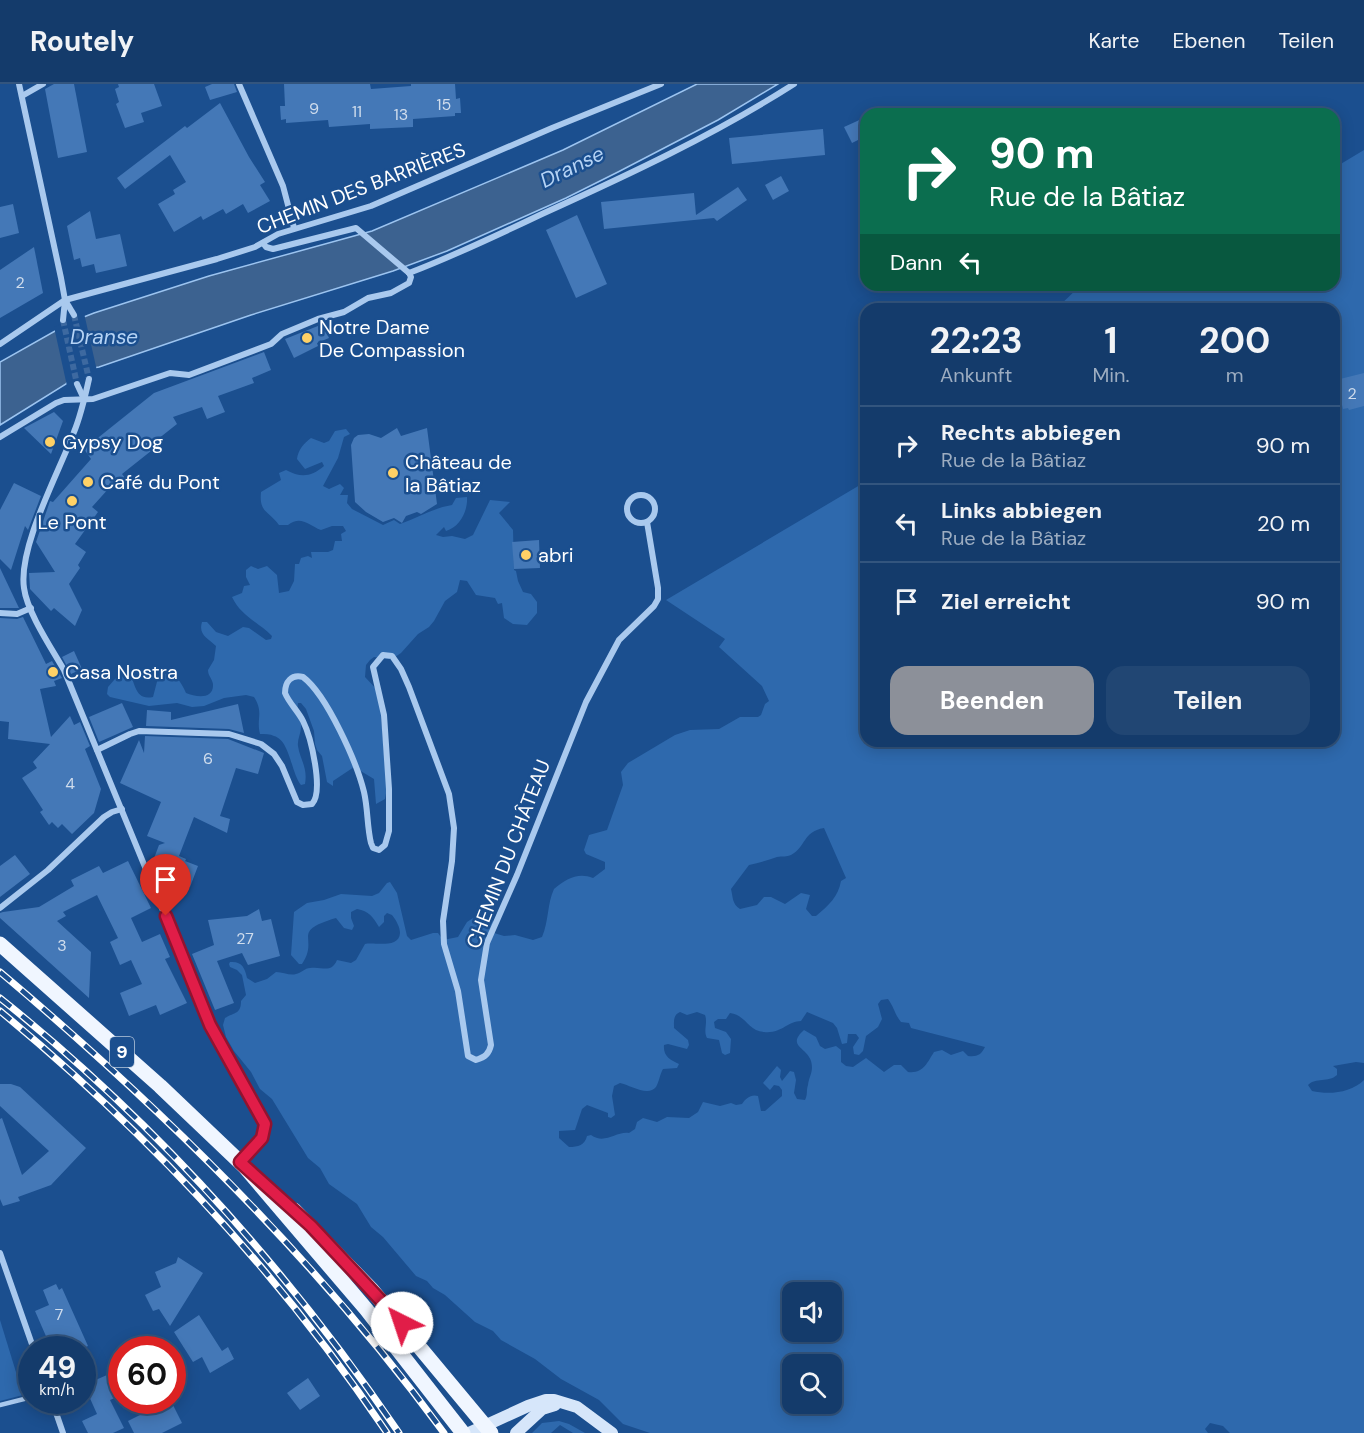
<!DOCTYPE html>
<html lang="de">
<meta charset="utf-8">
<style>
:root{--surface:#143b6b;--page:#214673;--text:#f1f3f6;--muted:#9dadc1;--line:#33557e;--accent:#8c9099}
body{margin:0;font-family:"DM Sans",sans-serif;background:var(--page);color:var(--text);height:100vh;display:flex;flex-direction:column;font-size:22px;white-space:nowrap}
*{box-sizing:border-box;margin:0}
p{font-size:20px;color:var(--muted)}
.icon{flex:none;width:33px;height:33px;fill:none;stroke:currentColor;stroke-width:2;stroke-linecap:round;stroke-linejoin:round}
.map{position:relative;flex:1;overflow:hidden}
.details{position:absolute;left:860px;top:219px;width:480px;height:444px;display:flex;flex-direction:column;background:var(--surface);border-radius:18px;box-shadow:0 3px 15px #0003,0 0 0 2px var(--line)}
.details>*{flex:none}
.top-card{position:absolute;left:860px;top:24px;width:480px;height:183px;border-radius:18px;box-shadow:0 3px 15px #0003,0 0 0 2px var(--line);background:#0b6e4f;color:#fff;overflow:hidden}
.fabs{position:absolute;left:782px;top:1198px;display:grid;gap:12px}
.fabs a{display:grid;place-items:center;width:60px;height:60px;border-radius:12px;background:var(--surface);box-shadow:0 3px 15px #0003,0 0 0 2px var(--line);font-size:30px}
.speed{position:absolute;left:18px;top:1252px;display:flex;gap:12px;font-size:30px;font-weight:700;text-align:center}
.speed>*{display:grid;place-content:center;width:78px;height:78px;border-radius:50%;background:var(--surface);box-shadow:0 3px 15px #0003,0 0 0 2px var(--line);line-height:1}
.speed small{font-size:15px;font-weight:400}
.speed .limit{border:9px solid #d22;background:#fff;color:#111}
.pin{position:absolute;display:grid;place-items:center;width:51px;height:51px;color:#fff;margin:-62px -26px;border-radius:50% 50% 50% 0;rotate:-45deg;box-shadow:0 0 6px #0007}
.pin .icon{rotate:45deg}
.me{position:absolute;width:66px;margin:-33px;rotate:319deg;stroke-linejoin:round;filter:drop-shadow(0 0 4px #0008)}
.turn{display:flex;align-items:center;gap:21px;height:126px;padding:0 30px;font-size:27px}
.turn .icon{width:78px;height:78px;stroke-width:2.5}
.turn b{display:block;font-size:42px;line-height:51px}
.then{display:flex;align-items:center;height:57px;padding:0 30px;background:#0003;gap:12px;font-size:22px}
.eta{display:flex;justify-content:space-evenly;align-items:center;height:102px;text-align:center}
.eta b{font-size:36px;font-weight:700;line-height:42px}
.cta{display:flex;gap:12px;margin-top:auto;padding:12px 30px}
.cta a{flex:1;height:69px;border-radius:18px;background:var(--accent);color:#fff;font-size:24px;font-weight:700;line-height:69px;text-align:center}
.cta a+a{background:var(--page);color:var(--text)}
ul{padding:0;list-style:none}
li{display:flex;align-items:center;gap:18px;height:78px;padding:0 30px;border-top:2px solid var(--line)}
li div{flex:1}
li b{display:block;font-size:22px}
li em{font-style:normal}
header{display:flex;align-items:center;gap:36px;box-sizing:border-box;height:84px;padding:0 30px;background:var(--surface);border-bottom:2px solid var(--line)}
header strong{font-size:28px}
nav{display:flex;gap:33px;margin-inline-start:auto;font-size:21px}
.map>svg:first-child{display:block}
.green{fill:#2e69ad;fill-rule:evenodd}
.water{fill:#3c6290;stroke:#9cc4f0;stroke-width:1.5}
.pier{fill:#1b4f8f}
.building{fill:#4478b7}
.lines{fill:none;stroke-linecap:round;stroke-linejoin:round}
.street-tunnel{stroke:#3d69a0;stroke-width:6;stroke-dasharray:6 3;stroke-linecap:butt}
.lane{stroke:#a9c9ee;stroke-width:4.5}
.street{stroke:#a9c9ee;stroke-width:6}
.secondary{stroke:#d6e6fa;stroke-width:12}
.primary{stroke:#f0f6ff;stroke-width:15}
.rail-casing{stroke:#fff;stroke-width:7}
.rail{stroke:#1b4f8f;stroke-width:4.5;stroke-dasharray:14;stroke-linecap:butt}
.route-casing{stroke:#92132f;stroke-width:15}
.route{stroke:#e11d48;stroke-width:10}
.poi-dot{fill:#ffd166;stroke:#1b4f8f;stroke-width:2}
.labels{text-anchor:middle;stroke-width:5;stroke-linejoin:round;paint-order:stroke}
.number-label{font-size:16px;fill:#d0dded}
.shield{fill:#1b4f8f;stroke:#bbcadd;stroke-width:1.5}
.shield-label{font-size:18px;font-weight:bold;fill:#fff}
.street-label{font-size:20px;fill:#fff;stroke:#1b4f8f}
.poi-label{font-size:20px;fill:#fff;stroke:#1b4f8f;text-anchor:start}
.water-label{font-size:21px;font-style:italic;fill:#b5d3f5;stroke:#1b4f8f}
</style>
<header>
<strong>Routely</strong>
<nav><a>Karte</a><a>Ebenen</a><a>Teilen</a></nav>
</header>
<div class="map">
<svg width="1364" height="1349" viewBox="0 0 1364 1349">
<rect width="100%" height="100%" fill="#1b4f8f"/>
<g class="green">
<path d="M 1364,66 L 1364,979 L 1356,978 L 1333,982 L 1337,985 L 1337,991 C 1328,999 1316,993 1308,1001 L 1312,1007 C 1329,1011 1351,1009 1364,996 L 1364,1349 L 1230,1349 L 1223,1342 L 1210,1339 L 1205,1345 L 1208,1349 L 650,1349 L 623,1340 L 599,1316 L 561,1295 L 535,1275 L 501,1256 L 493,1247 L 475,1238 L 445,1211 L 433,1204 L 427,1197 L 416,1192 L 383,1153 L 371,1143 L 357,1120 L 329,1100 L 320,1084 L 308,1074 L 272,1015 L 260,1005 L 251,988 L 234,967 L 226,953 L 223,941 L 225,934 C 235,928 241,930 241,917 L 246,911 L 242,891 L 237,886 L 230,883 L 229,880 L 230,878 C 242,877 245,884 247,894 L 255,899 L 267,895 L 276,888 C 283,888 290,892 296,890 C 301,889 305,884 310,884 C 322,882 331,890 337,876 L 351,879 L 356,876 L 365,860 C 375,858 399,865 400,849 C 400,843 396,836 392,831 L 387,829 L 384,832 L 384,838 L 379,843 C 373,833 369,827 357,825 L 351,828 L 351,834 L 354,842 L 352,846 L 344,844 L 336,834 C 289,848 320,853 302,880 L 299,880 L 291,871 L 294,828 L 307,819 L 324,816 L 341,810 L 372,812 L 379,809 L 387,799 L 390,798 L 397,809 L 407,852 L 411,856 L 433,849 L 438,849 L 443,856 L 458,853 L 467,838 L 487,825 L 492,828 L 494,849 L 504,852 L 515,851 L 533,856 L 542,853 C 549,837 547,820 554,805 C 566,795 578,788 593,794 L 605,785 L 605,778 L 586,770 L 584,766 L 589,751 L 607,746 L 623,701 L 621,688 L 628,679 L 675,651 L 690,646 L 719,645 L 740,633 L 758,633 L 761,631 L 765,620 L 769,617 L 762,602 L 719,563 L 725,555 L 666,516 L 865,398 L 866,657 L 1334,657 L 1334,225 L 1056,225 L 1081,201 L 1334,201 L 1334,84 ZM 824,744 L 846,794 L 841,797 C 838,813 829,821 816,832 L 812,832 L 806,825 L 810,811 L 801,809 L 785,820 L 771,813 L 764,813 L 757,821 L 740,825 C 732,820 733,813 731,805 L 749,781 C 759,779 768,776 777,773 C 782,772 787,773 791,771 C 807,762 802,748 824,744 ZM 888,915 C 894,923 895,931 901,938 L 909,939 L 911,944 L 985,963 C 981,971 977,973 968,972 L 963,967 L 951,971 L 942,966 L 934,968 C 927,979 923,990 908,988 L 901,981 L 894,981 L 884,988 L 866,974 L 853,983 L 846,982 L 841,978 L 841,966 L 836,962 L 825,965 L 820,962 L 816,953 L 804,946 C 786,962 807,963 811,977 C 814,988 809,992 808,1001 C 806,1007 808,1010 805,1016 L 797,1015 L 794,1009 L 796,996 L 794,988 L 790,987 L 782,997 L 780,993 L 781,986 L 777,982 L 763,999 L 770,1006 L 774,1001 L 779,1002 L 782,1006 L 782,1012 L 765,1027 L 761,1027 L 758,1012 C 751,1010 746,1014 742,1020 L 736,1021 L 731,1019 L 720,1022 L 703,1018 L 698,1028 L 689,1034 L 667,1033 L 657,1038 L 643,1034 L 637,1038 L 635,1045 L 629,1049 C 616,1047 605,1061 591,1051 L 587,1052 C 585,1061 578,1063 569,1063 L 559,1054 L 559,1047 L 575,1046 L 582,1025 L 587,1021 L 608,1029 L 608,1033 L 611,1034 L 615,1031 L 612,1012 L 614,1002 L 620,999 C 630,1001 648,1013 656,1003 C 659,998 660,990 663,985 L 677,984 L 679,980 C 670,976 663,972 664,961 L 668,960 L 687,965 L 689,961 L 688,956 L 674,944 C 674,937 673,931 680,928 L 687,931 L 697,928 L 705,931 C 708,939 703,947 707,954 L 719,956 L 722,969 L 725,971 L 730,969 L 731,955 L 726,948 L 715,944 L 714,938 L 718,935 L 726,935 L 730,929 C 746,931 748,947 764,948 C 781,950 788,937 801,937 L 807,928 L 833,939 L 837,944 L 842,960 L 847,959 L 848,950 L 856,950 L 859,954 L 853,963 L 854,970 L 859,971 L 863,967 L 866,952 L 878,943 L 882,935 L 878,920 L 881,916 ZM 792,1209 L 831,1209 L 831,1248 L 792,1248 ZM 792,1281 L 831,1281 L 831,1320 L 792,1320 Z"/>
<path d="M 346,345 L 350,350 L 344,353 L 338,374 L 323,402 L 329,405 L 340,400 L 344,404 L 340,411 L 348,411 L 347,419 L 352,425 L 383,441 L 394,436 L 400,440 C 417,434 433,424 452,421 L 456,414 L 467,413 C 468,427 460,443 446,447 L 444,443 L 436,451 L 443,453 L 452,452 L 465,455 L 473,451 L 490,416 L 510,418 L 499,429 L 513,446 L 514,486 L 516,487 L 518,497 L 523,508 L 531,510 L 537,518 L 537,529 L 527,541 L 513,540 L 504,534 L 502,519 L 498,520 L 495,514 L 476,511 L 467,497 L 460,496 L 457,508 L 445,517 L 434,537 L 429,543 L 418,550 L 401,569 L 395,573 L 389,575 L 374,573 L 370,576 L 366,581 L 365,593 L 379,608 L 387,704 L 385,715 L 376,720 L 374,695 L 354,683 L 333,697 L 333,702 L 327,698 L 322,672 L 317,666 L 315,660 L 314,647 L 306,625 L 301,619 L 298,619 C 296,628 302,635 301,643 C 301,649 297,656 298,662 C 300,676 308,683 305,700 L 301,701 C 291,689 290,656 274,652 C 270,650 265,650 260,650 C 256,634 264,629 254,613 L 246,611 L 224,614 L 204,622 L 192,623 L 177,619 L 149,622 L 110,613 L 107,610 L 108,603 L 122,587 L 128,587 C 136,598 134,617 153,613 L 159,590 C 175,589 180,595 186,609 C 196,613 214,616 213,600 C 212,594 208,592 208,586 L 214,576 L 216,562 C 208,554 198,551 202,538 L 207,538 L 216,548 L 228,552 L 243,543 L 249,544 L 266,556 L 271,555 L 272,552 C 258,538 241,532 232,513 L 242,509 L 244,502 L 250,501 L 246,493 L 246,486 L 251,482 L 258,485 L 267,482 L 277,491 L 279,509 L 289,507 L 294,497 L 295,480 L 299,480 L 301,474 L 308,472 L 312,474 L 311,468 L 328,468 L 333,466 L 335,457 L 342,457 L 341,450 L 346,447 L 343,442 L 332,442 L 321,446 C 308,441 301,431 288,441 L 279,441 C 268,426 259,429 261,408 L 281,396 L 279,389 L 286,386 C 301,394 311,393 324,382 L 322,378 L 305,385 L 297,375 C 298,366 304,359 311,354 L 324,359 L 329,357 L 335,347 Z"/>
<polygon points="0,1236 23,1311 0,1317"/>
<polygon points="559,1337 569,1340 585,1349 573,1349 560,1341 551,1349 532,1349 542,1339"/>
</g>
<path class="water" d="M 697,0 L 778,0 L 718,36 L 618,88 L 566,114 L 447,167 L 393,187 L 251,231 L 99,283 C 82,286 75,285 66,300 L 0,341 L 0,278 L 71,238 L 94,229 L 209,192 L 372,147 L 563,66 Z"/>
<polygon class="pier" points="84,229 97,287 82,288 74,292 67,302 54,243"/>
<g class="building">
<polygon points="54,0 74,0 87,68 58,74 45,5"/>
<polygon points="118,0 154,0 162,22 141,29 144,38 125,44 116,20 119,18 115,5 119,3"/>
<polygon points="212,0 234,0 237,8 210,16 205,3"/>
<polygon points="284,0 370,0 371,5 411,2 411,0 455,0 456,15 460,14 461,29 455,29 455,32 413,35 413,43 370,45 370,40 329,43 328,36 286,39 286,35 281,36 280,22 285,22"/>
<polygon points="220,19 249,73 265,98 260,101 270,117 248,129 243,120 226,130 223,125 203,136 201,132 174,148 158,120 175,110 173,106 186,98 170,71 125,105 117,94 185,42 187,44"/>
<polygon points="866,33 866,52 852,59 844,43"/>
<polygon points="823,45 825,71 732,80 729,54"/>
<polygon points="781,92 789,107 773,116 765,101"/>
<polygon points="738,103 747,116 717,137 714,134 604,145 601,118 694,109 696,131"/>
<polygon points="13,120 19,149 0,154 0,123"/>
<polygon points="90,127 96,155 120,150 127,182 96,189 94,180 82,183 80,174 74,176 67,142"/>
<polygon points="577,131 607,200 576,214 546,146"/>
<polygon points="34,163 43,209 0,234 0,186"/>
<polygon points="323,240 329,254 317,259 318,262 294,274 285,255"/>
<polygon points="264,268 271,286 252,294 254,299 218,312 225,328 207,335 202,323 173,333 177,340 148,363 151,367 122,390 130,400 110,403 92,423 98,428 75,460 86,468 78,481 80,484 69,500 82,526 75,542 54,524 51,527 30,505 29,489 55,488 36,458 50,417 53,418 91,375 84,365 154,309"/>
<polygon points="1364,289 1364,322 1349,326 1348,324 1343,325 1336,296"/>
<polygon points="54,328 63,337 51,370 24,344"/>
<polygon points="397,344 401,352 427,344 437,420 421,430 417,428 406,432 402,439 394,434 383,438 366,428 355,418 351,361 354,354 358,351 369,350 381,354"/>
<polygon points="14,399 41,412 28,446 25,442 11,486 0,475 0,426"/>
<polygon points="539,456 540,484 514,485 512,458"/>
<polygon points="0,484 19,524 0,524"/>
<polygon points="23,533 46,580 52,577 62,594 54,597 56,602 40,605 51,653 70,632 74,641 80,638 90,662 85,665 101,705 94,729 72,750 62,740 58,744 52,738 49,741 40,728 43,726 22,694 37,684 33,678 50,660 8,655 9,638 0,637 0,534 17,535"/>
<polygon points="74,567 82,585 71,590 62,573"/>
<polygon points="122,619 133,643 99,658 89,633"/>
<polygon points="238,620 244,649 229,645 146,642 147,626 171,628 171,636"/>
<polygon points="145,652 228,655 264,669 258,690 236,684 220,732 230,735 227,749 194,733 179,772 186,775 183,782 185,777 198,782 190,803 177,798 181,788 153,777 159,761 165,759 147,752 161,718 120,699 139,656 144,669"/>
<polygon points="15,771 30,790 0,813 0,782"/>
<polygon points="128,777 151,824 131,834 142,858 160,850 170,873 165,875 187,919 160,931 156,921 129,932 120,909 142,900 131,876 120,881 110,858 118,854 97,811 63,828 66,832 57,837 91,868 89,914 0,834 0,829 3,828 39,823 74,802 71,796 99,782 103,789"/>
<polygon points="259,825 262,837 271,835 280,872 248,881 242,869 217,877 234,919 215,926 192,870 214,861 208,836 247,832"/>
<polygon points="0,1000 11,1000 20,1003 86,1064 51,1101 18,1113 20,1117 3,1122 0,1115 0,1035 2,1034 22,1091 49,1067 0,1022"/>
<polygon points="178,1173 203,1189 170,1242 159,1225 153,1227 145,1211 161,1203 155,1188 176,1179"/>
<polygon points="56,1200 59,1206 62,1204 88,1262 79,1266 52,1266 35,1227 49,1221 43,1206"/>
<polygon points="199,1231 222,1267 228,1263 234,1275 210,1289 202,1273 193,1278 174,1248"/>
<polygon points="107,1291 117,1313 110,1316 124,1344 113,1349 88,1349 82,1337 97,1330 84,1301"/>
<polygon points="308,1294 320,1312 300,1326 287,1309"/>
<polygon points="168,1317 171,1317 182,1339 162,1349 134,1349 128,1337"/>
</g>
<g class="lines">
<g class="street-tunnel">
<polyline points="74,231 89,295"/>
<polyline points="63,236 77,300"/>
</g>
<polyline class="lane" points="0,1321 32,1313"/>
<g class="street">
<polyline points="19,0 61,194 65,216 63,236"/>
<polyline points="239,0 283,102 294,144"/>
<polyline points="22,12 43,0"/>
<polyline points="263,159 266,163 273,165 356,144 409,189"/>
<path d="M 409,189 C 454,172 498,151 542,130 C 628,91 714,51 794,0"/>
<polyline points="65,216 74,231"/>
<polyline points="0,260 65,216 217,175 255,163 278,150 371,122 552,44 661,0"/>
<path d="M 89,295 C 85,313 81,331 74,348 C 59,388 18,463 24,504 C 27,528 52,565 64,586 L 210,941 L 263,1033 C 269,1053 253,1065 241,1078"/>
<polyline points="77,300 84,315"/>
<polyline points="0,353 56,319 64,316 93,315 170,289 189,291 271,260 282,250 318,235 344,228 368,214 391,209 409,199 411,193 409,189"/>
<circle cx="641" cy="425" r="14"/>
<polyline points="0,529 17,530 31,524"/>
<path d="M 97,666 L 130,650 L 139,647 L 229,650 L 261,660 L 274,670 L 282,682 L 297,718 L 303,721 L 312,720 C 324,707 311,653 303,637 C 298,627 289,619 285,609 C 285,598 291,590 303,593 C 327,611 357,679 364,708 C 368,725 367,743 371,759 L 373,764 L 379,766 L 385,761 L 389,747 L 389,705 L 384,631 L 373,583 L 383,571 L 392,572 L 401,585 L 409,603 L 449,710 L 454,744 L 452,777 L 443,837 L 444,860 L 458,907 L 468,972 L 476,976 C 485,973 489,970 491,961 L 481,896 L 487,859 L 517,791 L 586,618 L 619,556 L 654,522 L 658,515 L 658,504 L 647,438"/>
<polyline points="0,824 48,786 104,733 112,728 122,725"/>
<polyline points="0,1169 34,1266"/>
<polyline points="52,1317 63,1349"/>
</g>
<g class="secondary">
<polyline points="469,1349 528,1322 546,1316 554,1316 577,1323 612,1349"/>
<polyline points="516,1349 542,1325 555,1321"/>
</g>
<g class="primary">
<polyline points="0,860 160,1002 244,1082 366,1225 463,1349"/>
<polyline points="294,1126 372,1206 491,1349"/>
</g>
<defs>
<g id="rail">
<path d="M 0,888 C 163,1025 318,1177 444,1349"/>
<path d="M 0,914 C 154,1037 288,1186 399,1349"/>
<path d="M 0,927 C 148,1049 280,1190 387,1349"/>
</g>
</defs>
<use href="#rail" class="rail-casing"/>
<use href="#rail" class="rail"/>
</g>
<g class="lines">
<defs>
<polyline id="route" points="166,832 210,941 265,1040 262,1054 240,1078 311,1142 402,1239"/>
</defs>
<use href="#route" class="route-casing"/>
<use href="#route" class="route"/>
</g>
<g class="poi-dot">
<circle cx="307" cy="254" r="6"/>
<circle cx="50" cy="358" r="6"/>
<circle cx="393" cy="389" r="6"/>
<circle cx="88" cy="398" r="6"/>
<circle cx="72" cy="417" r="6"/>
<circle cx="526" cy="471" r="6"/>
<circle cx="53" cy="588" r="6"/>
</g>
<g class="labels">
<g class="number-label">
<text x="444" y="26">15</text>
<text x="314" y="30">9</text>
<text x="357" y="33">11</text>
<text x="401" y="36">13</text>
<text x="20" y="204">2</text>
<text x="1352" y="315">2</text>
<text x="208" y="680">6</text>
<text x="70" y="705">4</text>
<text x="245" y="860">27</text>
<text x="62" y="867">3</text>
<text x="59" y="1236">7</text>
</g>
<rect class="shield" x="110" y="953" width="24" height="30" rx="4.5"/>
<g class="shield-label">
<text x="122" y="974">9</text>
</g>
<g class="street-label">
<text transform="translate(361 104) rotate(-21)" y="7">CHEMIN DES BARRIÈRES</text>
<text transform="translate(508 770) rotate(-69)" y="7">CHEMIN DU CHÂTEAU</text>
</g>
<g class="poi-label">
<text x="319" y="250">Notre Dame<tspan x="319" dy="23">De Compassion</tspan></text>
<text x="62" y="365">Gypsy Dog</text>
<text x="405" y="385">Château de<tspan x="405" dy="23">la Bâtiaz</tspan></text>
<text x="100" y="405">Café du Pont</text>
<text x="72" y="445" text-anchor="middle">Le Pont</text>
<text x="538" y="478">abri</text>
<text x="65" y="595">Casa Nostra</text>
</g>
<g class="water-label">
<text transform="translate(572 83) rotate(-26)" y="7">Dranse</text>
<text x="104" y="260">Dranse</text>
</g>
</g>
</svg>
<div class="fabs">
<a><svg class="icon" aria-label="sound" viewBox="0 0 24 24"><path d="M4 9h4l5-4v14l-5-4H4zM17 9q2 3 0 6"/></svg></a>
<a><svg class="icon" aria-label="search" viewBox="0 0 24 24"><circle cx="10" cy="10" r="6"/><path d="M15 15l6 6"/></svg></a>
</div>
<div class="speed"><div>49<small>km/h</small></div><div class="limit">60</div></div>
<div class="pin" style="left:166px;top:832px;background:#d93025"><svg class="icon" aria-label="arrive" viewBox="0 0 24 24"><path d="M6 21V4h12l-3 4 3 4H6"/></svg></div>
<svg class="me" style="left:402px;top:1239px" viewBox="-20 -20 40 40"><circle r="19" fill="#fff"/><path d="M0-13L10 11 0 6-10 11z" fill="#e11d48"/></svg>
<div class="top-card">
<div class="turn"><svg class="icon" aria-label="right" viewBox="0 0 24 24"><path d="M7 20v-9h11M14 6l5 5-5 5"/></svg><div><b>90 m</b>Rue de la Bâtiaz</div></div>
<div class="then">Dann<svg class="icon" aria-label="left" viewBox="0 0 24 24"><path d="M17 20v-9H6M10 6l-5 5 5 5"/></svg></div>
</div>
<section class="details">
<div class="eta">
<div><b>22:23</b><p>Ankunft</p></div>
<div><b>1</b><p>Min.</p></div>
<div><b>200</b><p>m</p></div>
</div>
<ul>
<li><svg class="icon" aria-label="right" viewBox="0 0 24 24"><path d="M7 20v-9h11M14 6l5 5-5 5"/></svg><div><b>Rechts abbiegen</b><p>Rue de la Bâtiaz</p></div><em>90 m</em></li>
<li><svg class="icon" aria-label="left" viewBox="0 0 24 24"><path d="M17 20v-9H6M10 6l-5 5 5 5"/></svg><div><b>Links abbiegen</b><p>Rue de la Bâtiaz</p></div><em>20 m</em></li>
<li><svg class="icon" aria-label="arrive" viewBox="0 0 24 24"><path d="M6 21V4h12l-3 4 3 4H6"/></svg><div><b>Ziel erreicht</b></div><em>90 m</em></li>
</ul>
<div class="cta"><a>Beenden</a><a>Teilen</a></div>
</section>
</div>
